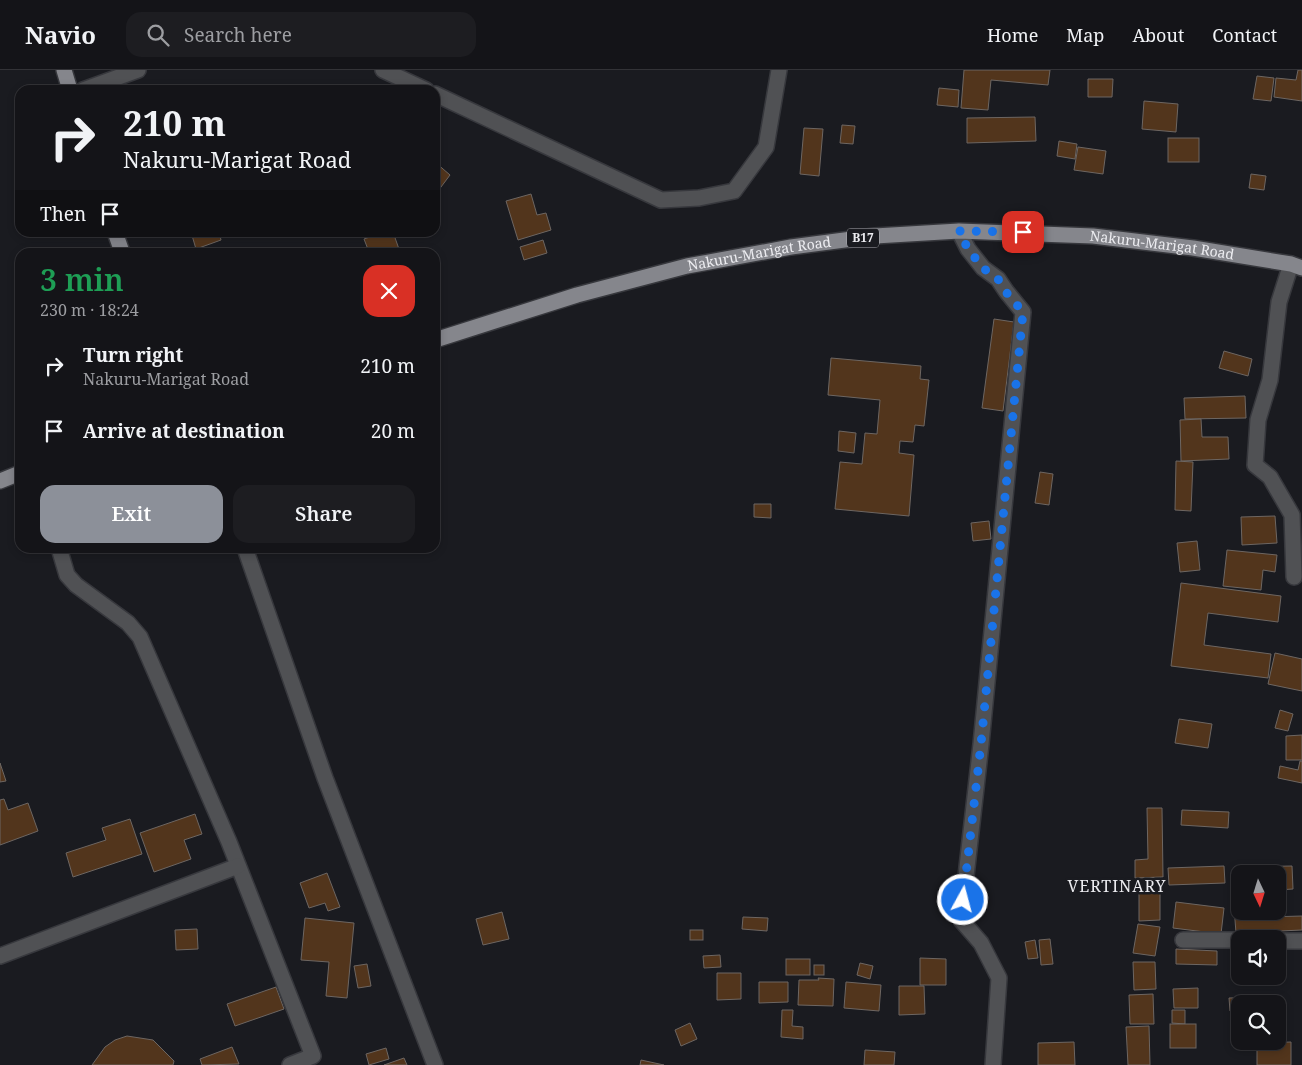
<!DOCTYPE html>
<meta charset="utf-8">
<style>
:root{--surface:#141418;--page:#1d1d21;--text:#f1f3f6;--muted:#9d9ea2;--line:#333337;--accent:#8c9099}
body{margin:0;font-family:"Noto Serif",serif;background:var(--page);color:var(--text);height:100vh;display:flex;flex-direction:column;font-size:19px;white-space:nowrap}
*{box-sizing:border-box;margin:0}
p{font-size:16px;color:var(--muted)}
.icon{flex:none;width:28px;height:28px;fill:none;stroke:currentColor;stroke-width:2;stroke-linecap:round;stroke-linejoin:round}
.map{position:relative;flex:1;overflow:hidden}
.side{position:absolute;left:15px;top:178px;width:425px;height:305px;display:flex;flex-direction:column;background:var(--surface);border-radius:15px;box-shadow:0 2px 8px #0003,0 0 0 1px var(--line)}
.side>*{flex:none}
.top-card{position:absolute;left:15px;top:15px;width:425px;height:152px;border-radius:15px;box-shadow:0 2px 8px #0003,0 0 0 1px var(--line);background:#141418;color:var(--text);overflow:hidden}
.needle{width:32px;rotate:176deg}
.controls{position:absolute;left:1231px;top:795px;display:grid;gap:10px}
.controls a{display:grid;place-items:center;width:55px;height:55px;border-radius:10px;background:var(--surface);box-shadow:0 2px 8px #0003,0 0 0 1px var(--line);font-size:25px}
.pin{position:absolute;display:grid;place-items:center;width:42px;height:42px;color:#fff;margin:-21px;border-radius:10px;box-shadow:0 2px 8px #0006}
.me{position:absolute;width:55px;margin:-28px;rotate:7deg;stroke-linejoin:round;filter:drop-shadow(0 0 4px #0008)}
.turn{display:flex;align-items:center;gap:18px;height:105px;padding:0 25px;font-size:22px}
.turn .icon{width:65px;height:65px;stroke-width:2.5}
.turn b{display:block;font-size:35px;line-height:42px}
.then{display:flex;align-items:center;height:48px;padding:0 25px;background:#0003;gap:10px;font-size:19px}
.round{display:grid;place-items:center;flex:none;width:52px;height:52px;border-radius:15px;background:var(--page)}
.head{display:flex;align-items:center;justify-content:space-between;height:85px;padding:0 25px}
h1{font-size:30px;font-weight:600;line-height:38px;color:#1e9e55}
.cta{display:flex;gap:10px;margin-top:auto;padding:10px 25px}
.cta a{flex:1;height:58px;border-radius:15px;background:var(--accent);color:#fff;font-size:20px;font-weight:600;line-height:58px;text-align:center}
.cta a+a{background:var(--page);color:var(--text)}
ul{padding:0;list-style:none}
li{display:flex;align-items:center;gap:15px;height:65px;padding:0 25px}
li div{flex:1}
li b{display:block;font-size:19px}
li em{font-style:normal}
header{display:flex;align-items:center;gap:30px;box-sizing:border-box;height:70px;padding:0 25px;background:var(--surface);border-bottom:1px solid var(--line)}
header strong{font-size:24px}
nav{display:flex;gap:28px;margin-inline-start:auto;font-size:18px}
.search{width:350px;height:45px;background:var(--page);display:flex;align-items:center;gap:12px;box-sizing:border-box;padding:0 18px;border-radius:15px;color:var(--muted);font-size:19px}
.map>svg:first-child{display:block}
.building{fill:#52351c;stroke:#6d6662}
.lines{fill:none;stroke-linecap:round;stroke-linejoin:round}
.minor-casing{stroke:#37383d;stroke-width:18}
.major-casing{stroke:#37383d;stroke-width:18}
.minor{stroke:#505154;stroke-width:15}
.major{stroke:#85868c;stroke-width:15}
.route{stroke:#1a73e8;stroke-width:9;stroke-dasharray:0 16.2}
.labels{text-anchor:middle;stroke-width:5;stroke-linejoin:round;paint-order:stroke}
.shield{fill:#1a1b20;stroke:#adadb2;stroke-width:1}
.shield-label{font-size:12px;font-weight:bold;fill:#ececf0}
.street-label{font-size:14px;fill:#ececf0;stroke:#1a1b20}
.quarter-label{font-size:16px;letter-spacing:1px;fill:#ececf0;stroke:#1a1b20}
</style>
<header>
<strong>Navio</strong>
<div class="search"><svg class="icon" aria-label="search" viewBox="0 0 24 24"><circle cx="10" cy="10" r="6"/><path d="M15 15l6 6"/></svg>Search here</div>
<nav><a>Home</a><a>Map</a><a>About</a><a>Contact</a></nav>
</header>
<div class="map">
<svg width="1302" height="995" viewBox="0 0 1302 995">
<rect width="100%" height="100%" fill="#1a1b20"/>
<g class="building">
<polygon points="964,0 1050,0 1048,15 991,10 988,40 961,38"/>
<polygon points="1298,0 1302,0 1302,31 1274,27 1276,8 1296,10"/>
<polygon points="1257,6 1274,8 1271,31 1253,29"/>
<polygon points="1088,9 1113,9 1112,27 1088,27"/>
<polygon points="939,18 959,20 958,37 937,35"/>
<polygon points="1144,31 1178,34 1176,62 1142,59"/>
<polygon points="1035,47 1036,71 967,73 967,48"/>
<polygon points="842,55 855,56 853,74 840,73"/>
<polygon points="804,58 823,59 819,106 800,104"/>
<rect x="1168" y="68" width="31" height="24"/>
<polygon points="1059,71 1077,74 1075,89 1057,86"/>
<polygon points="1078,77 1106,81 1103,104 1074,100"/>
<polygon points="435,92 450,105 438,121 435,119"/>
<polygon points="1251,104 1266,106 1264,120 1249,118"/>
<polygon points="531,124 537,145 546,143 551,160 518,170 506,131"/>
<polygon points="191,162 219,162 221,170 196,179"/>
<polygon points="384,162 393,162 400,182 369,182 364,169"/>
<polygon points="543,170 547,183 524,190 520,177"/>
<polygon points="994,249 1014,252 1003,341 982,338"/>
<polygon points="1224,281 1252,289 1248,306 1219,298"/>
<polygon points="831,288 921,296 920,309 929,310 924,356 915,355 913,372 900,371 899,383 914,385 909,446 835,439 840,392 862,394 865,363 877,364 880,330 828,325"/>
<polygon points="1245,326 1246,348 1185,349 1184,328"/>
<polygon points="1201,349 1202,367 1228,367 1229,389 1181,391 1180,350"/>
<polygon points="839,361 856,363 854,383 838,381"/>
<polygon points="1176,391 1193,392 1191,441 1175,440"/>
<polygon points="1040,402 1053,404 1049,435 1035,433"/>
<polygon points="754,434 771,434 771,448 754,447"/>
<polygon points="1275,446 1277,473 1242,475 1241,447"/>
<polygon points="989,451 991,469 973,471 971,453"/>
<polygon points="1197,471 1200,500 1180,502 1177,473"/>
<polygon points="1227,480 1277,485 1275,502 1263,500 1261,520 1223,516"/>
<polygon points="1181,513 1281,526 1278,552 1208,543 1204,575 1271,584 1268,608 1171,596"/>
<polygon points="1275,583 1302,589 1302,621 1268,614"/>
<polygon points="1280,640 1293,644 1288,661 1275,658"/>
<polygon points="1179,649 1212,654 1208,678 1175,673"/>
<polygon points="1302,665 1302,690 1286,690 1286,666"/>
<polygon points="1300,691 1302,691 1302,713 1278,708 1280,696 1298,700"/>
<polygon points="0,693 6,711 0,712"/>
<polygon points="4,729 8,740 28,733 38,761 0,775 0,730"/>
<polygon points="1147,738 1162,738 1163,807 1135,808 1135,790 1148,789"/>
<polygon points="1182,740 1229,742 1228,758 1181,755"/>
<polygon points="195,744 202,764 184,770 191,789 154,802 140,763"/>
<polygon points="130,749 142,784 73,807 66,783 106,770 102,758"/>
<polygon points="1224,796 1225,813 1169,815 1168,798"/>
<polygon points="1292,796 1293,819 1278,820 1278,804 1240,804 1240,820 1234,820 1234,797"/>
<polygon points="327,803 340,837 328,841 325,833 309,838 300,813"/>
<polygon points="1139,823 1160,823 1160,850 1139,851"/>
<polygon points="1176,832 1224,838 1221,864 1173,858"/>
<polygon points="1234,837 1240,837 1240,841 1267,841 1267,847 1302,846 1302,860 1236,863"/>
<polygon points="502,842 509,869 483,875 476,849"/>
<polygon points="743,847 768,848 767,861 742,859"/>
<polygon points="305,848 354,853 347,928 326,926 329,892 301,890"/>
<polygon points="1138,854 1160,857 1155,886 1133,883"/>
<polygon points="197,859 198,879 176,880 175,860"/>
<rect x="690" y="860" width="13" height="10"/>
<polygon points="1050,869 1053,894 1041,895 1039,870"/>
<polygon points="1035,870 1038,888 1028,889 1025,872"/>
<polygon points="1176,879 1217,881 1217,895 1176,894"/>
<polygon points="720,885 721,897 704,898 703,886"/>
<polygon points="920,888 946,889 946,915 920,915"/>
<rect x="786" y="889" width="24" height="16"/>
<polygon points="1133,892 1155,892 1156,919 1134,920"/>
<polygon points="860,893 873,896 870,909 857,905"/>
<polygon points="367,894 371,916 358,918 354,896"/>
<rect x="814" y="895" width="10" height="10"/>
<polygon points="717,903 741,903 741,929 717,930"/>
<polygon points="818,908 834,909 833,936 798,935 799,910 819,910"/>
<polygon points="759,912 788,912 788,932 759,933"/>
<polygon points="846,912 881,915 879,941 844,938"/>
<polygon points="899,916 924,916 925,944 899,945"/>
<polygon points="276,917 284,939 235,956 227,934"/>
<polygon points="1198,918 1198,938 1174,938 1173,919"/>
<polygon points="1153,924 1154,954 1130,954 1129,925"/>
<polygon points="1269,927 1269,934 1240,934 1240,941 1230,941 1229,928"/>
<polygon points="782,940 793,940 792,956 803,957 803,969 781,967"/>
<polygon points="1172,940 1185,940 1185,954 1172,953"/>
<polygon points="690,953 697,969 681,976 675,960"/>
<rect x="1170" y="954" width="26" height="24"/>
<polygon points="1149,956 1150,995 1128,995 1126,957"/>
<polygon points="127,966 153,970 174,991 173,995 92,995 105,977 115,970"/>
<polygon points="1074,972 1075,995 1038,995 1038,973"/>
<polygon points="1291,972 1291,995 1257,995 1257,973"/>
<polygon points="232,977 239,994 202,995 200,989"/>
<polygon points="386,978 389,989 369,995 366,984"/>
<polygon points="865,980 895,982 894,995 864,995"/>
<polygon points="404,988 407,995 384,995"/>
<polygon points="641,990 664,995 640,995"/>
</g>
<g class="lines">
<defs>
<g id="minor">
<polyline points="383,0 426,20"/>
<polyline points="83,20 138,0"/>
<polyline points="435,24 661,130 699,128 734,121 766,77 779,0"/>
<polyline points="959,161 968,179 983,198 998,209 1006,221 1023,242 981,674 961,850 981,873 999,908 993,995"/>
<polyline points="1291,194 1279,232 1270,310 1258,350 1255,395 1270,407 1292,445 1294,507"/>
<polyline points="59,478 67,505 76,515 128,553 140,567 229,772 313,986 290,995"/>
<polyline points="245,478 325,708 435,995"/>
<polyline points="1183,870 1240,870"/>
<polyline points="1278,871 1302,871"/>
<polyline points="0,886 238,796"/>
</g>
<g id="major">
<polyline points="64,0 70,20"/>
<polyline points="115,162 122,182"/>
<path id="s1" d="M 435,270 L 577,225 L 687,196 L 791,177 L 875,166 L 959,161 L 1093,166 L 1193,178 L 1291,194 L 1302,198"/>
<polyline points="0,411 20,403"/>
</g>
</defs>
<use href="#minor" class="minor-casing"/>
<use href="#major" class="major-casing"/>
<use href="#minor" class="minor"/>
<use href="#major" class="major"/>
</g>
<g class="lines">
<polyline class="route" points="963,830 981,674 1023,242 1006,222 998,209 983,198 968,179 959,161 1023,162"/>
</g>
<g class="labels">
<rect class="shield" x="847" y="158.5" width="32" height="19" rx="4"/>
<g class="shield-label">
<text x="863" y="172">B17</text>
</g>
<g class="street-label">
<text dy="5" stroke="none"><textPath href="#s1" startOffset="741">Nakuru-Marigat Road</textPath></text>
<text dy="5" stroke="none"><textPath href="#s1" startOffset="336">Nakuru-Marigat Road</textPath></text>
</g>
<g class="quarter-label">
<text x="1117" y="822">VERTINARY</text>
</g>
</g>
</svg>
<div class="controls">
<a><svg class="needle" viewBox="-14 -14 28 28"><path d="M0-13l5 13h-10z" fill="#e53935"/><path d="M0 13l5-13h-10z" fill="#9d9ea2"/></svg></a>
<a><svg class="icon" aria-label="sound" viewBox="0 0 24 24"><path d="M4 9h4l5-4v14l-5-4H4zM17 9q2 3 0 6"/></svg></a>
<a><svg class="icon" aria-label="search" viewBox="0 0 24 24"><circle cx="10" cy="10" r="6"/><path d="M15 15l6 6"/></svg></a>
</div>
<div class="pin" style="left:1023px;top:162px;background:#d93025"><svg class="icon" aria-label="arrive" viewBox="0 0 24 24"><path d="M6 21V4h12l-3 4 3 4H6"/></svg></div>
<svg class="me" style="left:963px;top:830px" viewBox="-20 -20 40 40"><circle r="17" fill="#1a73e8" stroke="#fff" stroke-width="3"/><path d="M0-11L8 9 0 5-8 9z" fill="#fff"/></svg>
<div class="top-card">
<div class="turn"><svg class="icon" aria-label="right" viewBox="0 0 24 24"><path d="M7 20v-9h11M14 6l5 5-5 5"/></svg><div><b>210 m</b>Nakuru-Marigat Road</div></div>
<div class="then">Then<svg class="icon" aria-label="arrive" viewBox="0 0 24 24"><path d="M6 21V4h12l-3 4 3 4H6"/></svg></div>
</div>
<section class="side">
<div class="head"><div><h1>3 min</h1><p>230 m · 18:24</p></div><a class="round" style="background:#d93025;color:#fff"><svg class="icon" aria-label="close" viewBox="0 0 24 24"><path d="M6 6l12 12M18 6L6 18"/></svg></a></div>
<ul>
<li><svg class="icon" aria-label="right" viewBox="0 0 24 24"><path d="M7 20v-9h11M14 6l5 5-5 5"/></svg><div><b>Turn right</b><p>Nakuru-Marigat Road</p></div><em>210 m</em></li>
<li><svg class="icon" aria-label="arrive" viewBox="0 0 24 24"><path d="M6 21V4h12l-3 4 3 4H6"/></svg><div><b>Arrive at destination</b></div><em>20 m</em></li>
</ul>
<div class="cta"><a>Exit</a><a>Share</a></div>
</section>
</div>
